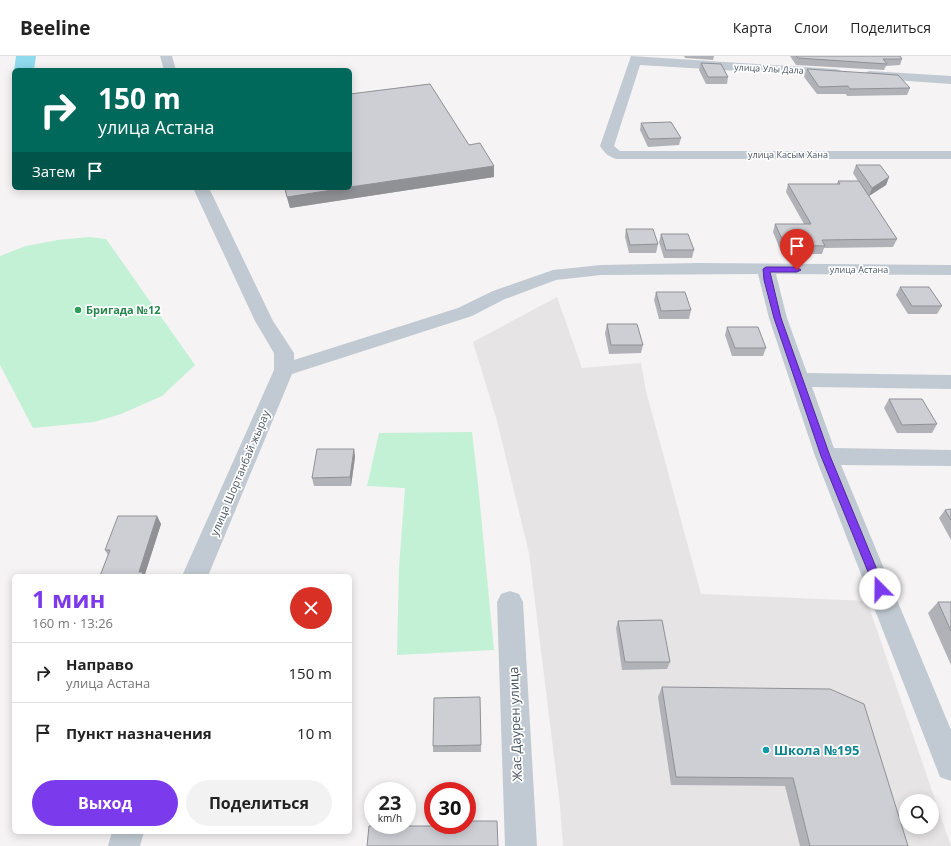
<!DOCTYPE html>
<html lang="ru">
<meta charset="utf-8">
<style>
:root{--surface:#fff;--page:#f2f2f2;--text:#222;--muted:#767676;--line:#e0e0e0;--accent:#7c3aed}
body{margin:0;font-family:"Open Sans",sans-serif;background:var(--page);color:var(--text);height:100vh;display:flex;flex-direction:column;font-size:15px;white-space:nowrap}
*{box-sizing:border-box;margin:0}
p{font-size:13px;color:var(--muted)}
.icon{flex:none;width:22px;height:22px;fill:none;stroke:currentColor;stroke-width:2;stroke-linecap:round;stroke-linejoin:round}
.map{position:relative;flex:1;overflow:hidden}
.panel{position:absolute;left:12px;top:518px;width:340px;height:260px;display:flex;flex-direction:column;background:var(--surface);border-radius:6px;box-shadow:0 2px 10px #0003}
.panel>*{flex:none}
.hud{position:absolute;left:12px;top:12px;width:340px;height:122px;border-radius:6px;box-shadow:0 2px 10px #0003;background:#00695c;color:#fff;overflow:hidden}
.buttons{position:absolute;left:899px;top:738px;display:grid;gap:8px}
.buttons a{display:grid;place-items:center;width:40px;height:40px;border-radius:50%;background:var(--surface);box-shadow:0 2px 10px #0003;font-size:20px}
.speed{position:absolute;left:364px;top:726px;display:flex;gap:8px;font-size:20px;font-weight:700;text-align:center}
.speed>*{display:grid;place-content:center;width:52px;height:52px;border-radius:50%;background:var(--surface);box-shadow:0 2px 10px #0003;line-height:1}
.speed small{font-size:10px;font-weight:400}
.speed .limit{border:6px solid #d22;background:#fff;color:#111}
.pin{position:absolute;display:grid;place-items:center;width:34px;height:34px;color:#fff;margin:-41px -17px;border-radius:50% 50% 50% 0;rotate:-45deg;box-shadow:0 0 4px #0007}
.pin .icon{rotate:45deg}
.me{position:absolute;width:44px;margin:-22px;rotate:338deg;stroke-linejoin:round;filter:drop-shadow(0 0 3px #0008)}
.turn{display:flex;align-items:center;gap:14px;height:84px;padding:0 20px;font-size:18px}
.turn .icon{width:52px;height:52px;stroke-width:2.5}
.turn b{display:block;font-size:28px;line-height:34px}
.then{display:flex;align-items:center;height:38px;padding:0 20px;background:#0003;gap:8px;font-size:15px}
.round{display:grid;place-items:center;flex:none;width:42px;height:42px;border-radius:21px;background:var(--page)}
.headline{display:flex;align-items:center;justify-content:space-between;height:68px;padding:0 20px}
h1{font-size:24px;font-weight:700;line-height:30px;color:var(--accent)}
.action{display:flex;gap:8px;margin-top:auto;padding:8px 20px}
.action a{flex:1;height:46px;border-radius:24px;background:var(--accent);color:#fff;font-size:16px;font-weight:700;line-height:46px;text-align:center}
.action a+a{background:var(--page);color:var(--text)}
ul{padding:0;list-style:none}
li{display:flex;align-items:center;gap:12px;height:60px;padding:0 20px;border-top:1px solid var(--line)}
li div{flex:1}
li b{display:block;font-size:15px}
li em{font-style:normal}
header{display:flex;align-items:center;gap:24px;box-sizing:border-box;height:56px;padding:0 20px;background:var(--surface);border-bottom:1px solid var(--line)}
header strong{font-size:19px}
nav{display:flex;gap:22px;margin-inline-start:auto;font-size:14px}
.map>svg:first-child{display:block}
.education{fill:#e6e4e5;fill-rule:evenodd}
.green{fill:#c3f1d5}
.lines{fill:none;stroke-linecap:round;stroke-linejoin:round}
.river{fill:#90daee;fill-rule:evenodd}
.street{fill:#c1cad2;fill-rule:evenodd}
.wall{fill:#b0b2b7}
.shaded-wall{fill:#909195}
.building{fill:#cdcfd5;stroke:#909195}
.route{fill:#7c3aed;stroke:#51269a}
.leisure-dot{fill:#2e9e5b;stroke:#fff;stroke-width:1.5}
.culture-dot{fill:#0f9aa8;stroke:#fff;stroke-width:1.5}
.labels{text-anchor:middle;stroke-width:3.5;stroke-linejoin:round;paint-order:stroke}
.far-street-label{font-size:9px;fill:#4a5661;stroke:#fff}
.leisure-label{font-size:11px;font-weight:bold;fill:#27864d;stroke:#fff;text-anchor:start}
.street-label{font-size:11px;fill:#4a5661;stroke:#fff}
.near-street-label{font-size:13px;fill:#4a5661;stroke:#fff}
.near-culture-label{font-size:13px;font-weight:bold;fill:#0d838f;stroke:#fff;text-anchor:start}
</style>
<header>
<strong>Beeline</strong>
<nav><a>Карта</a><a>Слои</a><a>Поделиться</a></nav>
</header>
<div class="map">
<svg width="951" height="790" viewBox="0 0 951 790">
<rect width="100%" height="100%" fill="#f5f3f3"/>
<path class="education" d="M 557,241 L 582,312 L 641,307 L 646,335 L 701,538 L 867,545 L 951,790 L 563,790 L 560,749 L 529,497 L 497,365 L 473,286 ZM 906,745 L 932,745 L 932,771 L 906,771 Z"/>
<g class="green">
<polygon points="89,181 106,183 195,309 162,340 121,358 94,366 33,372 0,309 0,200 26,190 58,184"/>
<polygon points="472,376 478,428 494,594 397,599 399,512 405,432 367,430 379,377"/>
</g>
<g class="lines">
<polygon class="river" points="16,0 36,0 34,14 14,15"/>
<g class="street">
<polygon points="160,0 172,0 176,14 164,14"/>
<path d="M 631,0 L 836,13 L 840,14 L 842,17 L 840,20 L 836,21 L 640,9 L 614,90 L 620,95 L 951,95 L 951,103 L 617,103 C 608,101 605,97 600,90 Z"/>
<polygon points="870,15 951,20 951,28 866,22 864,19 866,16"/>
<polygon points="193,132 209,132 273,265 294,297 294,304 458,252 493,235 553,214 601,209 697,207 951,209 951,219 776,218 787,262 807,317 951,319 951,333 812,331 834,392 951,394 951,410 841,409 951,674 951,725 940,721 815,400 769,262 758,218 601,219 556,224 505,243 472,260 292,318 208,520 182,520 274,314 274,297 255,265"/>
<polygon points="510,535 519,538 523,546 537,790 505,790 497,546 501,538"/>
<polygon points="112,776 144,776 140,790 108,790"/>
</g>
</g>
<g class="wall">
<polygon points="684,0 714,0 713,4 685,2"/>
<polygon points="790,0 900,0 902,3 900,9 886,10 884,14 796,9"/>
<polygon points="701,7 728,21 727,28 706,28 699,14"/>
<polygon points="807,13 910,32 907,39 847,40 846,38 817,38 804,21"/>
<polygon points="641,67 681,82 679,89 648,91 640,74"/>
<polygon points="469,89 494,110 494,121 290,152 284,132 350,132"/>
<polygon points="856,109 889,121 886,129 869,140 897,183 893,191 824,192 822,198 782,198 773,176 775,168 804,168 786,136 788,128 837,128 838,125 858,125 853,117"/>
<polygon points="626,173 658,188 656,197 629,197 625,181"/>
<polygon points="661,178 694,194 692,202 664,202 659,186"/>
<polygon points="900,231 942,250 937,258 908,258 896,239"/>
<polygon points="656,236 691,254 689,263 659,263 654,244"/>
<polygon points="607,268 643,289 641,297 609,298 605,277"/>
<polygon points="727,271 766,292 763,300 732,300 725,279"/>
<polygon points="889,343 937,368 932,377 897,377 884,352"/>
<polygon points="354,393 355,401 351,430 314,430 312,422"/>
<polygon points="951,453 951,484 939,462 945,454"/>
<polygon points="157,460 161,468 145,518 146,520 100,520 108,499 105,494"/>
<polygon points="938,546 951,546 951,609 928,557"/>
<polygon points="618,565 670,606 667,613 622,614 616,572"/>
<polygon points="662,631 908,790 800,790 785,730 671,729 658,641"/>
<polygon points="481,689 481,696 433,696 433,690"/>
</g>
<g class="shaded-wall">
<polygon points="494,110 494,121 290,152 287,141 345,132 350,132 350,131"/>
<polygon points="889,121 886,129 869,140 872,132"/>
<polygon points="354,393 355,401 351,430 350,421"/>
<polygon points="157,460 161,468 145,518 146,520 141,520 139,516"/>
</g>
<g class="building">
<polygon points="796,0 900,0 902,3 883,3 887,8 798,2"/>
<polygon points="701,7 721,8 728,21 708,21"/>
<polygon points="807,13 898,19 910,32 850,33 848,30 819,31"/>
<polygon points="430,28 469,89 480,87 494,110 350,131 350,38"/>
<polygon points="671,66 681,82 649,83 641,67"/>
<polygon points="856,109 880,109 889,121 872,132"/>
<polygon points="838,125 859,125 897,183 822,184 825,190 785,189 775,168 811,168 788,128 840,128"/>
<polygon points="285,132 345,132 287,141"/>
<polygon points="626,173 653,173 658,188 630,189"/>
<polygon points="661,178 688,178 694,194 666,194"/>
<polygon points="900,231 929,231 942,250 912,250"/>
<polygon points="656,236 685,236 691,254 661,255"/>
<polygon points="607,268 637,268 643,289 611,289"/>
<polygon points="727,271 758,271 766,292 735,292"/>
<polygon points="889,343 922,343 937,368 902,369"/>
<polygon points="317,393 354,393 350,421 312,422"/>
<polygon points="951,453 951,464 945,454"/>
<polygon points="118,460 157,460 139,516 143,516 142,520 100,520 110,494 105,494"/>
<polygon points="938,546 951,546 951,575"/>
<polygon points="662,564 670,606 625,606 618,565"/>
<polygon points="662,631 830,633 864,648 908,790 810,790 793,722 676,721"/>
<polygon points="480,641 481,689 433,690 434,642"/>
<polygon points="467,765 497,765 498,790 367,790 369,770 445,770 445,769 467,769"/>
</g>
<polygon class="route" points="766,211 797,211 801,214 797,216 770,216 781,262 830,400 885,533 884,537 880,538 876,537 875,533 821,400 774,262 764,224 763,213"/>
<circle class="leisure-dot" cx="78" cy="254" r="4"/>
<circle class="culture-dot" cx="766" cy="694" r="4"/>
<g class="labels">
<g class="far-street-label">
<text transform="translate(769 13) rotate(3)" y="3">улица Улы Дала</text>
<text x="788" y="102">улица Касым Хана</text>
<text x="859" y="217">улица Астана</text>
</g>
<g class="leisure-label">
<text x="86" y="258">Бригада №12</text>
</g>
<g class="street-label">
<text transform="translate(240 417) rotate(-67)" y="4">улица Шортанбай жырау</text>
</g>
<g class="near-street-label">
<text transform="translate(515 668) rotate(-92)" y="5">Жас Даурен улица</text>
</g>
<g class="near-culture-label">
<text x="774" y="699">Школа №195</text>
</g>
</g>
</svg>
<div class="buttons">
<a><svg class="icon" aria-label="search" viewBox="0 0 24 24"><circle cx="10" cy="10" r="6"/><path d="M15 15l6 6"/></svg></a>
</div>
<div class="speed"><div>23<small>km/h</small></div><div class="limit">30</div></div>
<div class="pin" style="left:797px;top:214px;background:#d93025"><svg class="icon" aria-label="arrive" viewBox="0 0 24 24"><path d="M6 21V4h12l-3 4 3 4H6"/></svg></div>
<svg class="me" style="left:880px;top:533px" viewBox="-20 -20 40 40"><circle r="19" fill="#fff"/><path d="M0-13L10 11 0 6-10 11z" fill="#7c3aed"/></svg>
<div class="hud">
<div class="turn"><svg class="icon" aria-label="right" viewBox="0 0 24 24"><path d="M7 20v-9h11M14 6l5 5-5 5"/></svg><div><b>150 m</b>улица Астана</div></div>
<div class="then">Затем<svg class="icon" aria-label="arrive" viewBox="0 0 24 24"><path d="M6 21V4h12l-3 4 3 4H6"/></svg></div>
</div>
<section class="panel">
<div class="headline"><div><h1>1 мин</h1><p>160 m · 13:26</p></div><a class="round" style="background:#d93025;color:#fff"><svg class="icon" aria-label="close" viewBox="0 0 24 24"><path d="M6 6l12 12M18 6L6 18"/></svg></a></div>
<ul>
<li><svg class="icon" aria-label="right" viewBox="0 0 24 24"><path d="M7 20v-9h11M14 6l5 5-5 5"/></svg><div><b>Направо</b><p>улица Астана</p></div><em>150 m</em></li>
<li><svg class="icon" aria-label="arrive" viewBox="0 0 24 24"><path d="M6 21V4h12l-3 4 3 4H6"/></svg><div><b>Пункт назначения</b></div><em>10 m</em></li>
</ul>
<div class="action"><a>Выход</a><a>Поделиться</a></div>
</section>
</div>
